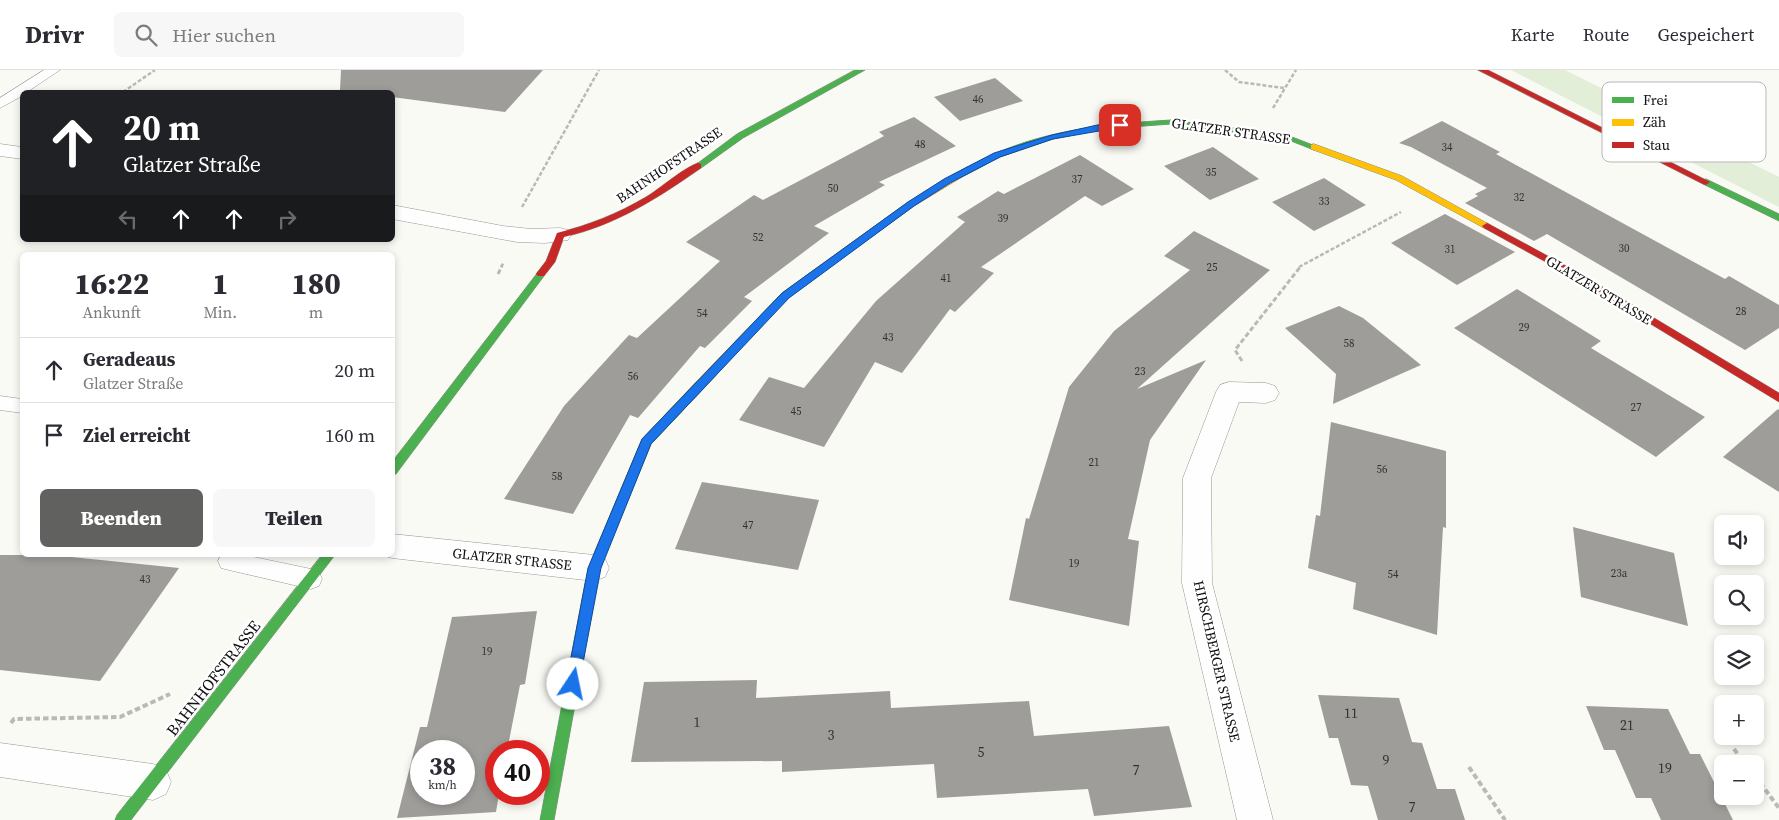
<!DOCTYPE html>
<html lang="de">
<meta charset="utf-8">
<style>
:root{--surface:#fff;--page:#f7f7f7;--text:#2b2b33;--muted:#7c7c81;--line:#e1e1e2;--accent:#616160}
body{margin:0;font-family:"Source Serif 4",serif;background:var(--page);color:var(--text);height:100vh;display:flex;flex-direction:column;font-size:19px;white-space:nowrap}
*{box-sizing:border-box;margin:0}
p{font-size:16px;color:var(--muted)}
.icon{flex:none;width:28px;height:28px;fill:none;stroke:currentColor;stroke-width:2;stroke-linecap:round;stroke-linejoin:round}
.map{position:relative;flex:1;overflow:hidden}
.sheet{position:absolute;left:20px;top:182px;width:375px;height:305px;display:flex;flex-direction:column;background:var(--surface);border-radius:8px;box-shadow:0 2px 8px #0003}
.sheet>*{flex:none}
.banner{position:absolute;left:20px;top:20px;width:375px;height:152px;border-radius:8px;box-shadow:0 2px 8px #0003;background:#202124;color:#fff;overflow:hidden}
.fabs{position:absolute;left:1714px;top:445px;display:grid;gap:10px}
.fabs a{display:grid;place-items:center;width:50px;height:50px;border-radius:8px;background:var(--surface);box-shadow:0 2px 8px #0003;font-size:25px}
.speed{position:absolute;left:410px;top:670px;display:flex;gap:10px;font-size:25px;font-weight:700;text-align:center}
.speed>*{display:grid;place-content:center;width:65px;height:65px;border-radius:50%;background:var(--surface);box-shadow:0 2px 8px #0003;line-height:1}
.speed small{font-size:12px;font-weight:400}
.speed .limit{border:8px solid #d22;background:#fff;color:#111}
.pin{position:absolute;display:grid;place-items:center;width:42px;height:42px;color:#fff;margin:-21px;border-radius:10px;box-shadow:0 2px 8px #0006}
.me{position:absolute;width:55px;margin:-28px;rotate:11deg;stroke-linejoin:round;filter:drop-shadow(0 0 4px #0008)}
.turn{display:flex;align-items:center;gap:18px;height:105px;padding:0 20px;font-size:22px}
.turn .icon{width:65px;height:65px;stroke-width:2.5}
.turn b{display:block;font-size:35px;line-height:42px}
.lanes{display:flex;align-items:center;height:48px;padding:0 20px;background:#0003;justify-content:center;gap:25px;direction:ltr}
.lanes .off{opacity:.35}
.eta{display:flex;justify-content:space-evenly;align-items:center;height:85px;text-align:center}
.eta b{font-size:30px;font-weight:800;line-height:35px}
.action{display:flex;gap:10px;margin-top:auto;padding:10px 20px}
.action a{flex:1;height:58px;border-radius:8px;background:var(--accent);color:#fff;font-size:20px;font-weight:800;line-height:58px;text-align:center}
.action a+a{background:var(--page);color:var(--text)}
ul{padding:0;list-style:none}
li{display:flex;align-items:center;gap:15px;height:65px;padding:0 20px;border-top:1px solid var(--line)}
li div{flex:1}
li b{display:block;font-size:19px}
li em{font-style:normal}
header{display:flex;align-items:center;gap:30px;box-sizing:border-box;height:70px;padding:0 25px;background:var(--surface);border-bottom:1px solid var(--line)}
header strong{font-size:24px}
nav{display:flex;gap:28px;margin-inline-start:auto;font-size:18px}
.search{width:350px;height:45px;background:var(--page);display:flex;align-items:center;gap:12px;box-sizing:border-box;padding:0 18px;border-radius:8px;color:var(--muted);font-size:19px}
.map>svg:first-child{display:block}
.green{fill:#e2eed7}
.building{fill:#9e9d9a;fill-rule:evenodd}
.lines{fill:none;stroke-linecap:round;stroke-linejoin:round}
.lane-casing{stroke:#959593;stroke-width:1}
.street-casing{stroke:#959593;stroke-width:1}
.fast-casing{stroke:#8b8b89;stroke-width:1}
.slow-casing{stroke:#8b8b89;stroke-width:1}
.jam-casing{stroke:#8b8b89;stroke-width:1}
.path-far2{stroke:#b9b9b8;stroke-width:2.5;stroke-dasharray:4 2;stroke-linecap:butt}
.path-far1{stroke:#b9b9b8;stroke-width:3;stroke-dasharray:5 2.5;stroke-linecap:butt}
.path{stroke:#b9b9b8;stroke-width:4;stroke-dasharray:5.5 3;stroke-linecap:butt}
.lane{fill:#fefefe;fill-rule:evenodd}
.street{fill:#fefefe;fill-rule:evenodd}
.fast{fill:#4caf50;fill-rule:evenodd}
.slow{fill:#ffc107;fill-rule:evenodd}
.jam{fill:#c62828;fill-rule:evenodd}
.route{fill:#1a73e8;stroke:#114b97}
.labels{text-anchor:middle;stroke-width:5;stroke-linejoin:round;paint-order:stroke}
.number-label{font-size:11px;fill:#333232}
.street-label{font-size:14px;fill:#0f0f0f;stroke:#fff}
.near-number-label{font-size:14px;fill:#333232}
.near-street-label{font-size:16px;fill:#0f0f0f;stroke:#fff}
.key{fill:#fff;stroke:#b7b7b7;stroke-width:1}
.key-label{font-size:14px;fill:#0f0f0f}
</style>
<header>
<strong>Drivr</strong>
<div class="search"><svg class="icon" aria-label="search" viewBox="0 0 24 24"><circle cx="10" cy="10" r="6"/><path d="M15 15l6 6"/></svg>Hier suchen</div>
<nav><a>Karte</a><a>Route</a><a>Gespeichert</a></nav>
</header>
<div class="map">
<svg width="1779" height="750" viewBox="0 0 1779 750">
<rect width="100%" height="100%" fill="#fafaf5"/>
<polygon class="green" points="1511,0 1565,0 1779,107 1779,137"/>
<g class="building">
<polygon points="341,0 543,0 505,42 392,27 392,22 358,22 340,20"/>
<polygon points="995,8 1023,31 960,51 934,27"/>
<polygon points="914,47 956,76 879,112 885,115 814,156 829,163 744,227 752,231 705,278 700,276 638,348 630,345 573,444 504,429 564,336 629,265 637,268 720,191 686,172 754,125 763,130 884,66 879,62"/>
<polygon points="1442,51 1500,82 1496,84 1725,209 1729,206 1779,235 1779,258 1745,280 1547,164 1534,171 1465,133 1478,126 1475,124 1487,118 1411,77 1399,73"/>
<polygon points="1213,77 1259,109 1210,130 1164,96"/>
<polygon points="1080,85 1134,119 1102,136 1085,126 981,197 994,203 955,242 950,239 902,303 875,292 824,377 739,350 769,307 804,318 876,231 965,152 957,147 998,121 1004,124"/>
<polygon points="1324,108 1366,135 1314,161 1272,132"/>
<polygon points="1445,144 1515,182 1457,215 1391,173"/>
<polygon points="1194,161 1270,200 1137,319 1206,290 1150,370 1128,469 1139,471 1129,556 1009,530 1026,448 1029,449 1069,317 1114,261 1190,200 1164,186"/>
<polygon points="1517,219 1601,271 1591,278 1705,347 1656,387 1454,258"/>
<polygon points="1339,236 1363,248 1421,295 1333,334 1336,304 1285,258"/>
<polygon points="1778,339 1779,340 1779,422 1723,387"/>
<polygon points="1331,352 1446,381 1446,458 1443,457 1437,565 1353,539 1356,513 1308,498 1316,445 1320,446"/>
<polygon points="702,412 819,430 798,500 675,479"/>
<polygon points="1573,457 1674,483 1688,556 1581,527"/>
<polygon points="0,485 52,485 179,498 100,611 0,600"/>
<path d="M 537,541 L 525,614 L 520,615 L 507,681 L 496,681 L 496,724 L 499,724 L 496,742 L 397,748 L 420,657 L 427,657 L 452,547 ZM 421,681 L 464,681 L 464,724 L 421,724 Z"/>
<polygon points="757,610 756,628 890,621 891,638 1029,631 1034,666 1169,656 1192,737 1094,746 1088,719 937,728 934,694 782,702 782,691 631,692 644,612"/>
<polygon points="1318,625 1399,628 1412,672 1422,673 1437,719 1455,719 1465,750 1378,750 1368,716 1351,715 1338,668 1329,668"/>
<polygon points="1586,636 1668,639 1690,684 1700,684 1733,750 1661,750 1651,728 1636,728 1615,680 1604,680"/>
</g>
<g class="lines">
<defs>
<g id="lane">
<polygon points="44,0 60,0 27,22 22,22 22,26 0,38 0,28"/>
<polygon points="0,326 22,329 22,343 0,340"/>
<polygon points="221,485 244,485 311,499 319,502 322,509 319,516 311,519 229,500 221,498 218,491"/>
</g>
<g id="street">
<polygon points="0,74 22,77 22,89 0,86"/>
<polygon points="392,135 503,156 531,159 560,158 568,160 571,165 568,170 545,173 517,172 392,149"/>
<polygon points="1229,312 1266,313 1275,316 1279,323 1275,330 1266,333 1239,332 1211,408 1212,513 1273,750 1237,750 1182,513 1183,408 1216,322 1220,315"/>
<polygon points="392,464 594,485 605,489 609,498 605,507 594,511 392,488 382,485 392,485"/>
<polygon points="0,673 153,694 166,700 171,712 166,724 153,730 0,707"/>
</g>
<g id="fast">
<polygon points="855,0 865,0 743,68 701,98 698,99 694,96 737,64"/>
<path d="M 1171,50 L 1287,65 L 1318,77 L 1314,80 L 1286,69 L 1171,54 L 1103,59 L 1053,69 L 1000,87 L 962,107 L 959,108 L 955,105 C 961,99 970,96 978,92 C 1038,60 1105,54 1171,50 Z"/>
<polygon points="1706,109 1779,144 1779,151 1703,114 1702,112"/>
<polygon points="541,201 544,202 544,206 396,404 392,405 392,392 538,202"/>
<polygon points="702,309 706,310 707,313 706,316 651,374 600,498 554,750 540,750 588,498 642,369 698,310"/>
<polygon points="322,485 335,485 131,750 115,750 117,745"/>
</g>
<g id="slow">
<polygon points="1314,74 1402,106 1492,156 1487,159 1484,158 1396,110 1311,79 1311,75"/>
<polygon points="959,102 963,105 962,107 914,136 788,227 706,316 698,316 697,313 698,310 782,223 908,132"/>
</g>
<g id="jam">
<polygon points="1478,0 1488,0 1710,112 1706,115 1703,114"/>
<path d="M 698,93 L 701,94 L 701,98 C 658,128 616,155 564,167 L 555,192 L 544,206 L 538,206 L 536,204 L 546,191 L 557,163 C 589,155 617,144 646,127 C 661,118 683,98 698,93 Z"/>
<polygon points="1487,153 1581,204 1779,323 1779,332 1575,208 1484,158 1482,156"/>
</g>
</defs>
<use href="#lane" class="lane-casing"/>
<use href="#street" class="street-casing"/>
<use href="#fast" class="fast-casing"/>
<use href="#slow" class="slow-casing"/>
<use href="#jam" class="jam-casing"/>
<g class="path-far2">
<polyline points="1225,0 1239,12 1284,18"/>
<polyline points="123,22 155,0"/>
<polyline points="1273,38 1296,0"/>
<polyline points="522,137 599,0"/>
<polyline points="501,197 504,192"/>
<polyline points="1299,197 1401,142"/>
</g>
<g class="path-far1">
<polyline points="498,204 502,196"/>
<polyline points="1242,291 1235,280 1301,196"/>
</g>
<g class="path">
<polyline points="11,653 14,649 120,647 170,624"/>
<polyline points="1734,679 1745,694"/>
<polyline points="1469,697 1505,750"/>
<polyline points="1755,706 1779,738"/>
</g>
<use href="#lane" class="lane"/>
<use href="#street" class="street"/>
<use href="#fast" class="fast"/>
<use href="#slow" class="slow"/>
<use href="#jam" class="jam"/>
</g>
<polygon class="route" points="1120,53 1122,54 1122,57 1053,69 1000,87 950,113 914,136 789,228 651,374 601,498 579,614 577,619 573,621 568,619 566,614 588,498 642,369 782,223 908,132 944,109 994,83 1052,65 1102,54"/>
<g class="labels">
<g class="number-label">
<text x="978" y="33">46</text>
<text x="920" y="78">48</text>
<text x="1447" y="81">34</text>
<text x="1211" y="106">35</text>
<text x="1077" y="113">37</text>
<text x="833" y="122">50</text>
<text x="1519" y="131">32</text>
<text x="1324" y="135">33</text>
<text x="1003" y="152">39</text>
<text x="758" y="171">52</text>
<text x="1624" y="182">30</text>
<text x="1450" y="183">31</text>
<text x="1212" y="201">25</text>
<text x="946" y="212">41</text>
<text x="1741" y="245">28</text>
<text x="702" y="247">54</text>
<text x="1524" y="261">29</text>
<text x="888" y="271">43</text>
<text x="1349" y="277">58</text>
<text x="1140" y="305">23</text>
<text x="633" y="310">56</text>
<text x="1636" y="341">27</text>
<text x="796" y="345">45</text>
<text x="1094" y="396">21</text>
<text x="1382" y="403">56</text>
<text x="557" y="410">58</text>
<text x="748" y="459">47</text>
<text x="1074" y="497">19</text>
<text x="1619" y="507">23a</text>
<text x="1393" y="508">54</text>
<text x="145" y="513">43</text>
<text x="487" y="585">19</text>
</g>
<g class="street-label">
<text transform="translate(1231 61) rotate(8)" y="5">GLATZER STRASSE</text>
<text transform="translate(669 95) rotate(-34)" y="5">BAHNHOFSTRASSE</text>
<text transform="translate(1599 220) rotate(31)" y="5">GLATZER STRASSE</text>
<text transform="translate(512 489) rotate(6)" y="5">GLATZER STRASSE</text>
<text transform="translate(1217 591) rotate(77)" y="5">HIRSCHBERGER STRASSE</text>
</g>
<g class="near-number-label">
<text x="1351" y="648">11</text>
<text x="697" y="657">1</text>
<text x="1627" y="660">21</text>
<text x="831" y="670">3</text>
<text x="981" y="687">5</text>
<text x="1386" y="695">9</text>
<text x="1665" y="703">19</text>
<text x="1136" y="705">7</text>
<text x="1412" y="742">7</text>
</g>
<g class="near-street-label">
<text transform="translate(213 608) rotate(-52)" y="6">BAHNHOFSTRASSE</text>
</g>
</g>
<rect x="1602" y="12" width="164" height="80" rx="8" class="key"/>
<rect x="1612" y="27" width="22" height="6" fill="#4caf50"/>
<rect x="1612" y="49" width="22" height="7" fill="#ffc107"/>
<rect x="1612" y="72" width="22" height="6" fill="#c62828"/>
<g class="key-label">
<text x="1643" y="35">Frei</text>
<text x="1643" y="57">Zäh</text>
<text x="1643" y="80">Stau</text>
</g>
</svg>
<div class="fabs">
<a><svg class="icon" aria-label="sound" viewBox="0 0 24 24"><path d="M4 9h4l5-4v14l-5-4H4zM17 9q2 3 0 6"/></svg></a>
<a><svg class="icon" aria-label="search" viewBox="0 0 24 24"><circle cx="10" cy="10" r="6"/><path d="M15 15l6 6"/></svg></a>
<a><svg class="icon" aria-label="layers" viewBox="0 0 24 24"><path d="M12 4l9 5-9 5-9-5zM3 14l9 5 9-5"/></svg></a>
<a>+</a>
<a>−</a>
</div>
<div class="speed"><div>38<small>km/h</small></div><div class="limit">40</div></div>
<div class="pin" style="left:1120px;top:55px;background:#d93025"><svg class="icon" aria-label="arrive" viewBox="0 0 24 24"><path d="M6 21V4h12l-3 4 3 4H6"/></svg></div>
<svg class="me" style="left:573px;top:614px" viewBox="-20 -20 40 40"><circle r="19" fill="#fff"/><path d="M0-13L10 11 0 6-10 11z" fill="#1a73e8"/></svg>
<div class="banner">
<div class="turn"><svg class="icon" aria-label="ahead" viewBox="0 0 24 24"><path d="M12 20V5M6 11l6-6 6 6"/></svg><div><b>20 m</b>Glatzer Straße</div></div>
<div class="lanes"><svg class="icon off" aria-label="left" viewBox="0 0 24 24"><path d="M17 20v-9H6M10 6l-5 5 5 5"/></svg><svg class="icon" aria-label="ahead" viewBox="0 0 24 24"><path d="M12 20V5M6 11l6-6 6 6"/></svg><svg class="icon" aria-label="ahead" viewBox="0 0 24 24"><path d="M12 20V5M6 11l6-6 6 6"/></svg><svg class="icon off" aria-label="right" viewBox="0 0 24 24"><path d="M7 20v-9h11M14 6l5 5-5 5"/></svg></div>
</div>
<section class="sheet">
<div class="eta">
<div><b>16:22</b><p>Ankunft</p></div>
<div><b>1</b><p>Min.</p></div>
<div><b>180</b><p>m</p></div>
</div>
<ul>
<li><svg class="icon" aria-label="ahead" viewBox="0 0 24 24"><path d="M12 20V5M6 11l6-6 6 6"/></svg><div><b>Geradeaus</b><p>Glatzer Straße</p></div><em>20 m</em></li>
<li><svg class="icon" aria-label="arrive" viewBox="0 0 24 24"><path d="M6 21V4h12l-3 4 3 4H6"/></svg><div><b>Ziel erreicht</b></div><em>160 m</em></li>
</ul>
<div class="action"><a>Beenden</a><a>Teilen</a></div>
</section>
</div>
